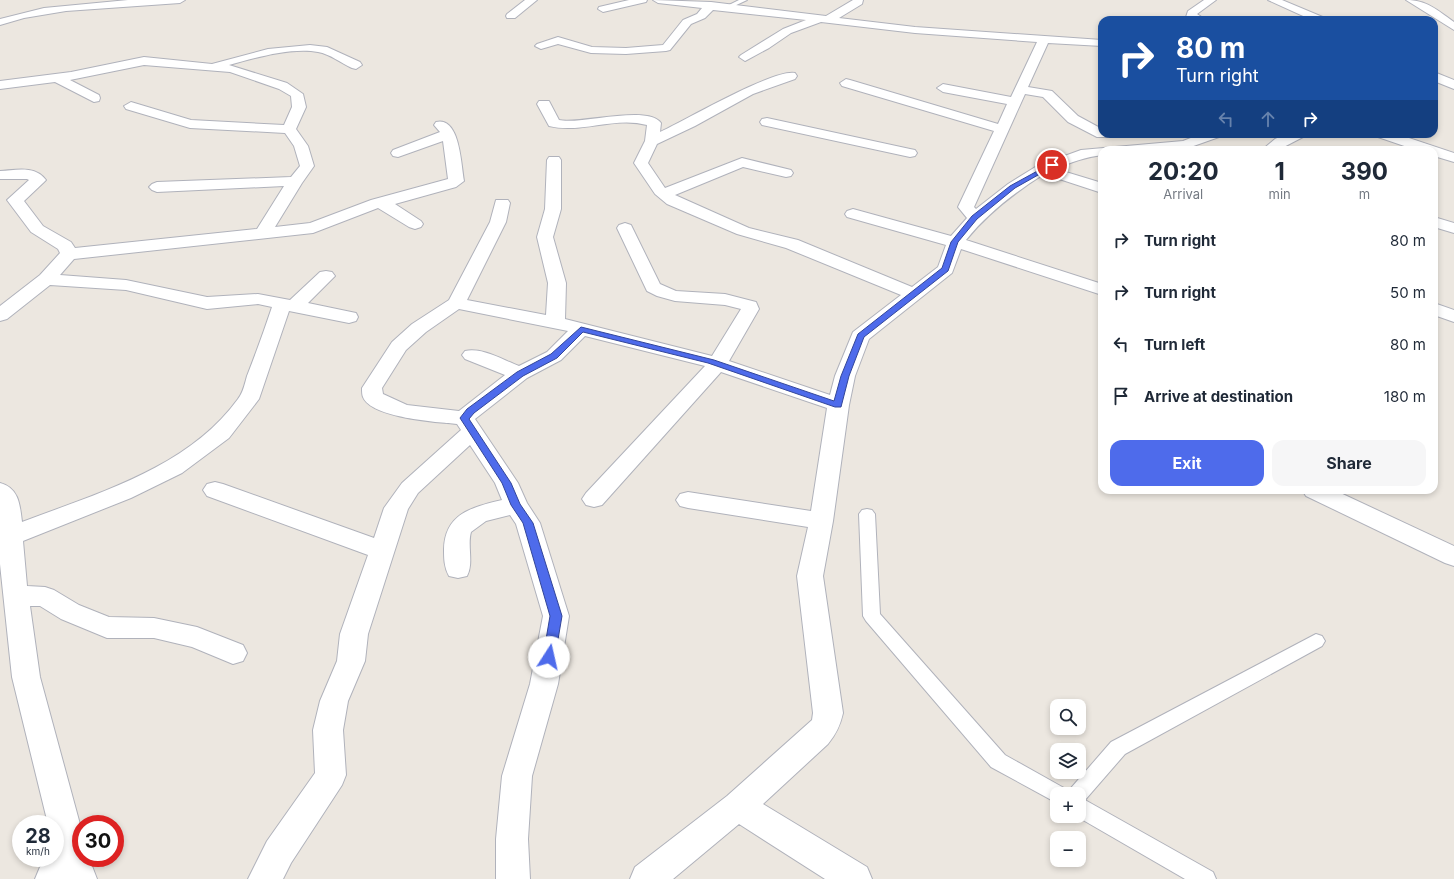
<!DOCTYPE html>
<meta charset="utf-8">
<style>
:root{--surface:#fff;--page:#f6f6f7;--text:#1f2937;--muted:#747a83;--accent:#4e6beb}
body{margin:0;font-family:Inter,sans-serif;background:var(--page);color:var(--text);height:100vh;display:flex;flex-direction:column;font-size:15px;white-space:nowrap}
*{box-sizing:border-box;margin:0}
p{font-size:13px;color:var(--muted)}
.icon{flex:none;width:22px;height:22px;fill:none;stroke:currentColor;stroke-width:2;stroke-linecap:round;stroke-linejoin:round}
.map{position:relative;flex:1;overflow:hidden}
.sheet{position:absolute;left:1098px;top:146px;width:340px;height:348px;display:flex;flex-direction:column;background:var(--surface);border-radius:12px;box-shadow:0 2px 6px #0003}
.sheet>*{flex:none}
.banner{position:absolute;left:1098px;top:16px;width:340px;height:122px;border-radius:12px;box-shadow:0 2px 6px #0003;background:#1a4fa0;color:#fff;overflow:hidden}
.tools{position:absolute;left:1050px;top:699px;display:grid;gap:8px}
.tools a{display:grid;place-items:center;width:36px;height:36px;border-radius:8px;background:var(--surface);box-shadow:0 2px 6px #0003;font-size:20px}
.speed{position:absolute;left:12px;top:815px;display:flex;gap:8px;font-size:20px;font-weight:700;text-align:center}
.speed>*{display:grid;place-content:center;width:52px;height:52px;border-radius:50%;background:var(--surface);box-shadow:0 2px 6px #0003;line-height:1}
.speed small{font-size:10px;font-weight:400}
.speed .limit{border:6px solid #d22;background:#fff;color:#111}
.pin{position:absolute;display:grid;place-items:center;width:34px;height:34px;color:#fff;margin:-17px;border:2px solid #fff;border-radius:50%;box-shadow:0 1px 4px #0007}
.me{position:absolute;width:44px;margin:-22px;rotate:10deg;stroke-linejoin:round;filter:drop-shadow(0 0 3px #0008)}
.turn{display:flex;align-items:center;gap:14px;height:84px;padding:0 12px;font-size:18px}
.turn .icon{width:52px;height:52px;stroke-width:2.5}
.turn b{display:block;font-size:28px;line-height:34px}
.lanes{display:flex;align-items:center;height:38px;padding:0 12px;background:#0003;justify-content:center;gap:20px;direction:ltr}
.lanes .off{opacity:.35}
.eta{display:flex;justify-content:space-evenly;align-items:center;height:68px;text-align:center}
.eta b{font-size:24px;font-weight:700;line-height:28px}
.primary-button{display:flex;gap:8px;margin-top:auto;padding:8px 12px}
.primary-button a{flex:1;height:46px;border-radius:12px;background:var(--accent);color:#fff;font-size:16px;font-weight:700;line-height:46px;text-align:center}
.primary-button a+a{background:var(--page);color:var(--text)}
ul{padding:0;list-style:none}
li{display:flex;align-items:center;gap:12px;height:52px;padding:0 12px}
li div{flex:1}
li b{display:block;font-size:15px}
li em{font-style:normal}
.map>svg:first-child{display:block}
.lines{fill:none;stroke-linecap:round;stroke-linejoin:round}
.lane-casing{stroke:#b0b2bb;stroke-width:2}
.street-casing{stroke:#b0b2bb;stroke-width:2}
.lane{fill:#fff;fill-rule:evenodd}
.street{fill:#fff;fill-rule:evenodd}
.route{fill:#4e6beb;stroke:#334699}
</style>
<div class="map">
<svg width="1454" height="879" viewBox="0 0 1454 879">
<rect width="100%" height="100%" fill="#ece7e0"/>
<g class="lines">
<defs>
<g id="lane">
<polygon points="739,0 747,0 730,8 725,7"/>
<polygon points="867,509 872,510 875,514 880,614 1005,755 1064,788 1067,794 1057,794 1057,803 991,767 866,621 863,616 859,514 862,510"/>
<polygon points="1316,634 1322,636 1325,641 1322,646 1125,754 1085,800 1213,872 1216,879 1185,879 1076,816 1079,816 1079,794 1068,794 1071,788 1111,742"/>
</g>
<g id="street">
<polygon points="128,0 185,0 180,3 66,11 24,18 0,25 0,19 44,8"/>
<polygon points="525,0 537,0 515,18 507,18 506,16 507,14"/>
<polygon points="629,0 647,0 646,2 603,12 598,9 599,7"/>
<path d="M 653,0 L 711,2 L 826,16 L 853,0 L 863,0 L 862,4 L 839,18 L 915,27 L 1102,40 L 1102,46 L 1048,43 L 1028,87 L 1052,91 L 1078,116 L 1102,129 L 1102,134 L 1109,134 L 1107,137 L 1097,137 L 1068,122 L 1043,97 L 1025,94 L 974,207 L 976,209 L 1008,184 L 1037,166 L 1081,150 L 1183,141 L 1201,134 L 1221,134 L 1219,137 L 1185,149 L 1102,150 L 1102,155 C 1086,157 1071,162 1056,169 L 1102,183 L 1102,193 L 1044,174 C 1014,193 988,213 966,240 L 1102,284 L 1102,295 L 961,249 L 952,273 L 869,339 L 855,376 L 849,405 L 833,521 L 823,576 L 843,713 C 840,726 836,734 828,744 L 763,804 L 867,867 L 872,879 L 825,879 L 739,824 L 673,879 L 630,879 L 635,867 L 727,796 L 812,720 L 813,713 L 797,576 L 808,527 L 688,508 L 680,506 L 676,500 L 680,494 L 688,492 L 811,511 L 827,408 L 721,372 L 602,505 L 594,507 L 586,505 L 582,499 L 586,493 L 705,366 L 585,336 L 561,360 L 527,378 L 475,419 L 518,483 L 527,503 L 540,523 L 569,616 L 558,684 L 532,776 L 528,839 L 530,879 L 496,879 L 496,839 L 502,776 L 530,684 L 543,616 L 516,524 L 510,515 L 486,521 L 471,532 C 467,546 474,563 467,576 L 458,578 L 449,576 C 444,567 444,558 444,549 C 445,513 473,507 502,500 L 495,483 L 470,445 L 418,493 L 408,509 L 368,634 L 365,661 L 348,701 L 343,730 L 346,775 L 342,785 L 291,863 L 283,879 L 248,879 L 267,841 L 315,773 L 313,730 L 320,701 L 337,661 L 340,634 L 368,555 L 207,496 L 203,490 L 207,484 L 215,482 L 223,484 L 374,538 L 384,508 L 402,483 L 461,430 L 457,424 C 438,422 371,418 363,397 C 362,395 362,391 362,388 L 392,342 L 412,324 L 449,300 L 490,222 L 496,200 L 508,200 L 510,203 L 506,222 L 467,300 L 546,315 L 548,283 L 537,237 L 545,209 L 547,160 L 549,157 L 559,157 L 561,160 L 561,209 L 553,237 L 566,283 L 565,319 L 712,356 L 741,309 L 725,305 L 675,301 L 657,296 L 647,291 L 617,228 L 619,225 L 625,223 L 631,225 L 660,284 L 676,291 L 725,294 L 756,302 L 759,309 L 729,361 L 830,395 L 835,376 L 853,332 L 901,295 L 786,248 L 737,234 L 667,204 L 655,194 L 634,163 L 645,141 L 647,125 C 615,116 581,134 549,126 L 537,104 L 539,101 L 549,101 L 559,120 C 580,125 648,104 661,123 L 660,132 C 684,121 775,68 795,73 L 797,76 L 795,79 L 753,94 L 695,126 L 657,144 L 648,163 L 665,188 L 742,158 L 791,170 L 793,173 L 791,176 L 786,177 L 743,167 L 675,195 L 749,228 L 798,240 L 912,287 L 938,267 L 946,245 L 847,217 L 845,214 L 847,211 L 853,209 L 951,236 L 967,218 L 958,207 L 994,131 L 842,86 L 840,83 L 846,79 L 850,80 L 998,124 L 1007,104 L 943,92 L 937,88 L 943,84 L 1011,97 L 1037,42 L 915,33 L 821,22 L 791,33 L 769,48 L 745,61 L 739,57 L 741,55 L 783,29 L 806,20 L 713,10 L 705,18 L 691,24 L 670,50 L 666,51 L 626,54 L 591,53 L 558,44 L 541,49 L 535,46 L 537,44 L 558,37 L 592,47 L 626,48 L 663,45 L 683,20 L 697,14 L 702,8 L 658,3 ZM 459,309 L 568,331 L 547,352 L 519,366 C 503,360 482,347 465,351 L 462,355 L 465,359 L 505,375 L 459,411 L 407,405 L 383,394 L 382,388 L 406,350 L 426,332 Z"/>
<polygon points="1204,0 1216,0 1197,14 1206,20 1187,19 1186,17 1188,11"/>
<polygon points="1268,0 1282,0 1325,18 1326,20 1312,20"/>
<path d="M 1406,0 C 1427,0 1437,10 1454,22 L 1454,30 Z"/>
<path d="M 310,45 L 327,47 L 360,62 L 362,65 L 356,69 L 352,68 C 341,63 330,54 318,52 C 292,47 254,58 229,65 L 287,83 L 303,94 L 306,107 L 296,129 L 308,146 L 314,166 L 302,183 L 275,227 L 310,223 L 371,200 L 448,179 L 443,141 L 398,157 L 393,156 L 391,153 L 393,150 L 440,132 L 434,125 L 436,122 C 460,116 461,165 464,181 L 456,187 L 395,204 L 421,221 L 423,224 L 421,227 L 415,229 L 409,227 L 378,208 L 313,233 L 74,259 L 60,275 L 126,280 L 207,297 L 258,294 L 290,300 L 320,272 L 326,271 L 332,272 L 335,276 L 308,303 L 356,313 L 358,317 L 356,321 L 349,323 L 289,311 L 259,399 L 229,438 L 182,473 L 131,498 L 23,541 L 27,586 L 45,587 L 54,590 L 79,605 L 109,617 L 154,618 L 197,627 L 243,645 L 247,653 L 243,661 L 233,664 L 192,647 L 154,638 L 107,638 L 61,619 L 40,606 L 30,606 L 40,677 L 81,828 L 81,858 L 89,858 L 97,879 L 35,879 L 40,867 L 51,858 L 55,858 L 55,824 L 48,824 L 12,677 L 0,564 L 0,483 C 19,488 20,505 22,522 C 98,493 188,468 238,399 C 243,393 245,383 247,376 C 256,353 264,331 272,307 L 258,304 L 207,309 L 126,290 L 50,285 L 7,319 L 0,321 L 0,306 L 40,275 L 60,253 L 58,249 L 31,232 L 7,200 L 29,180 L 27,179 L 0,179 L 0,171 C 16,170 35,165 46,180 L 43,183 L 24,201 L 43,226 L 71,242 L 75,248 L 257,229 L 284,186 L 157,192 L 152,190 L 149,187 L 152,184 L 157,182 L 291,177 L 300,166 L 294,146 L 285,133 L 190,128 L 126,109 L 124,106 L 131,102 L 191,120 L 284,125 L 292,107 L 291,96 L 279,89 L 230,72 L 144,65 L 70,80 L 99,95 L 100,98 L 99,101 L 94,102 L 55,82 L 0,89 L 0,81 L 71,72 L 144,57 L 212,64 L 268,49 Z"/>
<polygon points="1434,72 1454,80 1454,89 1434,81"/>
<polygon points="767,118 910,149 915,150 917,153 915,156 910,157 762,125 760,122 762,119"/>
<polygon points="1286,134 1305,134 1303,137 1278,150 1262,150 1275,139"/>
<polygon points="1376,134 1397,134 1454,153 1454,162 1434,156 1434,150 1416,150 1378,137"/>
<polygon points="1434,217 1454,223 1454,233 1434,227"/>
<polygon points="1434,303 1454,310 1454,322 1434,315"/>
<polygon points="1302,490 1334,490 1454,546 1454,566 1445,563 1306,496"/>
</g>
</defs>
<use href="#lane" class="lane-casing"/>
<use href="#street" class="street-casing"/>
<use href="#lane" class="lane"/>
<use href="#street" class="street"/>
</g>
<polygon class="route" points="1052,163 1055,165 1054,166 1015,188 977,219 958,242 948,271 864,337 849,376 841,407 835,407 708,363 583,332 557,358 523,376 474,413 469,419 511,483 520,504 533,523 562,616 555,657 553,660 545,660 543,657 550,616 523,523 511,505 502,483 460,418 467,409 517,372 551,354 581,327 714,360 834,401 841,376 858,334 942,268 951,242 972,216 1010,186"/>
</svg>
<div class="tools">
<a><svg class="icon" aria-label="search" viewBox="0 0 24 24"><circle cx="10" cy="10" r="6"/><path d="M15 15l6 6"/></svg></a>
<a><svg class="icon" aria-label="layers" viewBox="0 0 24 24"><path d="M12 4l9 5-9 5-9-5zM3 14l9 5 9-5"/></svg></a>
<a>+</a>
<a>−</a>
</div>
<div class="speed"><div>28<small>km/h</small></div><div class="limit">30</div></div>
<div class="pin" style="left:1052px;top:165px;background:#d93025"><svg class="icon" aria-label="arrive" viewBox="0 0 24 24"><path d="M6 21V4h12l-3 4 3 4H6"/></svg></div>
<svg class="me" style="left:549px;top:657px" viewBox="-20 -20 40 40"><circle r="19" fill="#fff"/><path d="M0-13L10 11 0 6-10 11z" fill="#4e6beb"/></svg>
<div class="banner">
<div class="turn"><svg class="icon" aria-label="right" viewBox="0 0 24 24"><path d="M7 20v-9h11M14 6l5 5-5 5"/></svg><div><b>80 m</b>Turn right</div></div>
<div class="lanes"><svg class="icon off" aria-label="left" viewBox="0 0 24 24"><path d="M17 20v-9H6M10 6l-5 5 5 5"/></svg><svg class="icon off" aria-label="ahead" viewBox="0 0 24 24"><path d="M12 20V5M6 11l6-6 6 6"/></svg><svg class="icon" aria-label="right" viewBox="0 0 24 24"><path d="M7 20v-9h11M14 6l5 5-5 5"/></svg></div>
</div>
<section class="sheet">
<div class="eta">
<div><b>20:20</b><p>Arrival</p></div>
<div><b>1</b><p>min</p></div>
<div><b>390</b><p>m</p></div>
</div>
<ul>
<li><svg class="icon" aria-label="right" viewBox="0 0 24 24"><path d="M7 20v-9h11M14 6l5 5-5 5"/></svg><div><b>Turn right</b></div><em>80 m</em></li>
<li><svg class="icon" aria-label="right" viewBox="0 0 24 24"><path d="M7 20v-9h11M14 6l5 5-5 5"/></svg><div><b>Turn right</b></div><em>50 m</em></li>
<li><svg class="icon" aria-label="left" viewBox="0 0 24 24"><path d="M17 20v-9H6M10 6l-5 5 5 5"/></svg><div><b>Turn left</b></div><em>80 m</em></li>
<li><svg class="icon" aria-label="arrive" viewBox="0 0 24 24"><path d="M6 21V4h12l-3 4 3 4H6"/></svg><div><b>Arrive at destination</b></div><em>180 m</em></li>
</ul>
<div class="primary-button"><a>Exit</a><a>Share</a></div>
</section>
</div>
